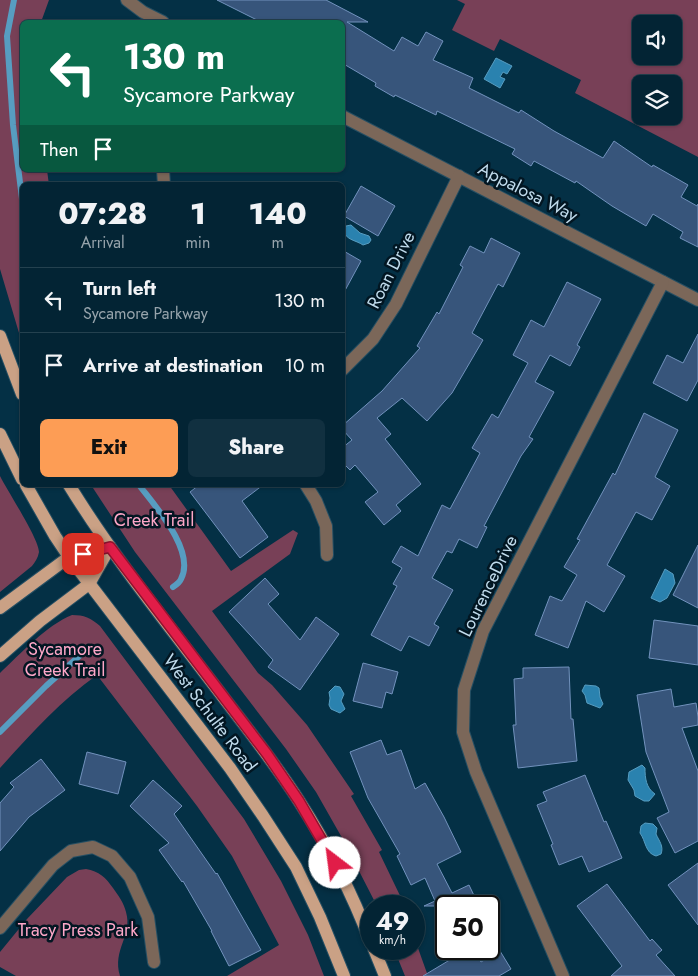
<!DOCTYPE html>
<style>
:root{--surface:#032434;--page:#113040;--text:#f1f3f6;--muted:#97a4ac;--line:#24414f;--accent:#fd9d55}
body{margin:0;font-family:Jost,sans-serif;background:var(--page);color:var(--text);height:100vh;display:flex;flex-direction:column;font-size:19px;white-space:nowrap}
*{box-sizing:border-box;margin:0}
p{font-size:16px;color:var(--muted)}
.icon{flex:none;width:28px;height:28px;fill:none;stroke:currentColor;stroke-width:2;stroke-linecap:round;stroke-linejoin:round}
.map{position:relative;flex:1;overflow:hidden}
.panel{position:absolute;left:20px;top:182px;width:325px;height:305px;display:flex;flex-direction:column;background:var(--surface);border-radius:8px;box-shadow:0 1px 4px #0004,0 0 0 1px var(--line)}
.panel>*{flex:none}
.top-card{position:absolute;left:20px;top:20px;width:325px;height:152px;border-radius:8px;box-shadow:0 1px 4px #0004,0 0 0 1px var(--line);background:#0b6e4f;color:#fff;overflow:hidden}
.buttons{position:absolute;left:632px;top:15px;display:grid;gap:10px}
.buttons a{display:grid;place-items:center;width:50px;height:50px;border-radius:8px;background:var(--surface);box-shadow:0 1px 4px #0004,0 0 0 1px var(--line);font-size:25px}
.speed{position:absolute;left:360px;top:895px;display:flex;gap:10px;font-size:25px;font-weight:700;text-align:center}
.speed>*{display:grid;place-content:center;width:65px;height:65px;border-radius:50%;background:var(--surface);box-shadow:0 1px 4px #0004,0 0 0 1px var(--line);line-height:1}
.speed small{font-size:12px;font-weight:400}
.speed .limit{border:2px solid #111;border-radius:8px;background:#fff;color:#111}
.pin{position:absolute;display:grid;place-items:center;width:42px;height:42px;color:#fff;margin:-21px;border-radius:10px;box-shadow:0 2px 8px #0006}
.me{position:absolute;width:55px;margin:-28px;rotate:330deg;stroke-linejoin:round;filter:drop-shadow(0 0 4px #0008)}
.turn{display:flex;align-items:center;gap:18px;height:105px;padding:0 20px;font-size:22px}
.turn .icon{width:65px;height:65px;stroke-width:2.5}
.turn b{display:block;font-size:35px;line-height:42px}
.then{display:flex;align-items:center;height:48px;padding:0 20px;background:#0003;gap:10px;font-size:19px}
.eta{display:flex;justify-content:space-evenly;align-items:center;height:85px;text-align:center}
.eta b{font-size:30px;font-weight:800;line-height:35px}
.button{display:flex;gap:10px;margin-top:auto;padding:10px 20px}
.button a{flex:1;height:58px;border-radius:8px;background:var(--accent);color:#111;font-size:20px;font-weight:800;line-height:58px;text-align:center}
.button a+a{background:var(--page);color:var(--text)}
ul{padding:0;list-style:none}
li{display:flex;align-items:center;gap:15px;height:65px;padding:0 20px;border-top:1px solid var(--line)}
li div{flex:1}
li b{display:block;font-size:19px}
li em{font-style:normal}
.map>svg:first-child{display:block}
.green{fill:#784057;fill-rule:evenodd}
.water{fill:#2a82af;stroke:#579dc1}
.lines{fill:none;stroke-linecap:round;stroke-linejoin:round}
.stream{stroke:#579dc1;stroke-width:6}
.building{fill:#37557b;stroke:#7292bd}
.minor-casing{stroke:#264f63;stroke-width:14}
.major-casing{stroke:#264f63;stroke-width:14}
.minor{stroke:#7b6759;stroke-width:12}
.major{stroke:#caa185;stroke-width:12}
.route-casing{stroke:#92132f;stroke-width:12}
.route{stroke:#e11d48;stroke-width:9}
.labels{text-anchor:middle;stroke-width:5;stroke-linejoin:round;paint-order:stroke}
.street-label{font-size:18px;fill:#c0dbec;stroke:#021622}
.park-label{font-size:18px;fill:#fea7c8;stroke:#021622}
</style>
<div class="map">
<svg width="698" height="976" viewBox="0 0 698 976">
<rect width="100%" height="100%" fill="#043045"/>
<g class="green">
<polygon points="0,0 49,0 41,22 22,22 22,170 47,170 49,185 22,185 22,343 0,269"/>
<path d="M 457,0 L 698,0 L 698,157 L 575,93 L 581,80 L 500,39 L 494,51 L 452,30 L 465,4 ZM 641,24 L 674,24 L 674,56 L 641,56 ZM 641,84 L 674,84 L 674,116 L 641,116 Z"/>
<path d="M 0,476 C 8,492 39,539 39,552 C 38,558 35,562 32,566 L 0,592 Z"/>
<polygon points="91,485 169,485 231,571 293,530 298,533 290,554 212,611 258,673 272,685 307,725 354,794 351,796 382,850 379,852 405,906 377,906 341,836 316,792 286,749 135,552"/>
<path d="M 72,615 C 84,615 91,618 100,626 L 244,819 L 281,881 L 308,935 L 324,976 L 227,976 L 279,945 L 232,856 L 197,806 L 97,675 C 60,701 30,735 0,768 L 0,673 C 20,654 47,625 72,615 Z"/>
<path d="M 86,869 C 99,871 106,878 113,888 C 118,895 124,903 126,912 C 133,936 112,949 120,976 L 16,976 L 0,967 L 0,952 L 27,919 L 67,877 L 79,870 Z"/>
<polygon points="414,937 428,976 405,976 394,949 414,949"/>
</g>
<g class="water">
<polygon points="496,58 512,66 507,74 503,72 500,77 505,79 500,88 484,79"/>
<path d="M 351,225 L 360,233 L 369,236 L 371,240 L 369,243 L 363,245 C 356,240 344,240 344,229 L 346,226 Z"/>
<polygon points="665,569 673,574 675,583 667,598 660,602 651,598"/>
<polygon points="585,685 596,686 599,688 600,697 603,704 600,708 587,703 585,695 582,691"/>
<polygon points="335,686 340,687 344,694 341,701 345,709 340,713 331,709 329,705 330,698 329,692"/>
<path d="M 642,765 L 645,768 C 645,778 646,788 655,794 L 649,801 L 644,801 L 635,796 L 634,790 L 628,780 L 629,772 Z"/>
<path d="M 645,823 L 653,824 L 657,828 L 656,834 C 659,841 664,846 661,854 L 656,856 C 645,853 646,841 640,833 L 641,826 Z"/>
</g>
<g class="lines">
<g class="stream">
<polyline points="14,0 7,36 13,125 22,199"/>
<path d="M 139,485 C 155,506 196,551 181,579 C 180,582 176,585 173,587"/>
<polyline points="0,732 46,686 87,649"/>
</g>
</g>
<g class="building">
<polygon points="217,0 326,0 368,22 347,22 394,51 402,37 418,46 426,32 443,41 433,60 473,78 469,88 519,113 521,110 554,131 603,158 614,141 652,167 653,165 688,185 681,197 697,206 698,204 698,247 680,238 683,232 653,214 646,226 612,206 576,181 575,183 534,161 531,166 512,154 515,149 437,111 436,115 395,95 394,97 375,86 376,83 342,63 342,22 261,22"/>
<polygon points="361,186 395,206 378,236 344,216"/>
<polygon points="491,238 520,253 503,287 498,284 472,333 483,340 452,393 427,421 402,398 377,418 391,434 385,439 421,484 396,505 401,511 384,525 365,502 378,492 355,465 350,470 342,462 342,448 352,440 342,429 342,426 382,391 420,348 417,346 437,312 439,314 463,267 460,265 470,246 484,253"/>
<polygon points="342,250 361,261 342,296"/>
<polygon points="567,282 601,299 577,345 580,347 570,366 550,355 535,382 554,392 529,437 533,439 521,456 484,526 487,527 477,548 459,539 452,553 447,551 432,578 453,590 434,624 439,627 429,646 409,636 401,651 371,635 397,586 393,584 402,568 392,562 401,546 418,556 442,505 450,509 480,453 472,448 492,414 498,418 528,363 513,355 531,320 544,327"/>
<polygon points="698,334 698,380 687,401 653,383 667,355 683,363"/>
<polygon points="644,413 678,430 655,477 670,486 652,520 636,512 607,565 625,576 604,612 586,601 568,648 535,635 550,596 562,601 577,575 564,567 580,540 577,539 613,473 615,475"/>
<polygon points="199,485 263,485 242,501 268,537 240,558 190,492"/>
<polygon points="698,545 698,608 673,595"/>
<polygon points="265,578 279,594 268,604 300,640 316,617 339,634 300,690 268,667 273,660 229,612"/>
<polygon points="654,620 698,626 698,665 649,658"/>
<polygon points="363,663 398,672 392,694 386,692 382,708 353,701"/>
<polygon points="569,667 571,719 573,719 577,761 518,768 513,725 516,725 514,679 523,678 523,668"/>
<polygon points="671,689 674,707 696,703 698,717 698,725 682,728 698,771 698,841 675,853 657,818 669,812 646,752 637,695"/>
<polygon points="381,740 387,755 401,750 415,789 425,783 444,817 461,852 437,864 452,893 469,885 479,906 424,906 435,901 425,878 411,885 397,856 400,854 368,798 350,752"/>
<polygon points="87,752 126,762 118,794 79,784"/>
<polygon points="41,759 65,790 29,817 0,851 0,803 14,787 10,783"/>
<polygon points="585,775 604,822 606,821 622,858 589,872 582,856 559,865 551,845 553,844 537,805 547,801 543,792"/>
<polygon points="153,780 182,806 174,814 216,874 217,873 261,950 229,966 211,931 212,931 183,881 182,882 159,850 169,843 130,806"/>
<polygon points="698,863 698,925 668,885"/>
<polygon points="607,884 650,941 652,939 662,950 656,955 675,976 611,976 622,966 577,906"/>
<polygon points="468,949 472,949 481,962 500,951 511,969 499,976 423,976"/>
</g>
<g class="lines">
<defs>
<g id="minor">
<polyline points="127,0 143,12 163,22"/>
<polyline points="342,116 698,300"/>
<polyline points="163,170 164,185"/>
<polyline points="342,370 373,339 396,304 459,176"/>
<polyline points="306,485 316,501 326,526 327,555"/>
<polyline points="0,928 53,865 71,851 93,847 112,856 130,877 148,917 154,962"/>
<polyline points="563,976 476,772 463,732 464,690 483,631 663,282"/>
</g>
<g id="major">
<polyline points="0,336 22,394"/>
<polyline points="0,434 22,479"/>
<polyline points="26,485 55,536 69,557 230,768 263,816 296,867 320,917 344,976"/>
<path d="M 69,485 C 117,563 175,633 230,706 C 254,737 278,768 299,801 C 328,846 352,893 371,943"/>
<polyline points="0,608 69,557 110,547"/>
<polyline points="0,656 40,621 89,584 110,547"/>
<polyline points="374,949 385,976"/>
</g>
</defs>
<use href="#minor" class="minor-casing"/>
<use href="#major" class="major-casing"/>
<use href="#minor" class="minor"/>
<use href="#major" class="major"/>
</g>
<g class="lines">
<defs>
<polyline id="route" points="83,554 110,547 267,754 299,801 335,863"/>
</defs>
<use href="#route" class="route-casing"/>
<use href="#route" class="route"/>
</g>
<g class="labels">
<g class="street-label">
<text transform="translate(528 192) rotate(27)" y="6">Appalosa Way</text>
<text transform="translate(391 270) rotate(-63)" y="6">Roan Drive</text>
<text transform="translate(488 586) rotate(-64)" y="6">LourenceDrive</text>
<text transform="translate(210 713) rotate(53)" y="6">West Schulte Road</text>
</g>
<g class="park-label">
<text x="154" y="526">Creek Trail</text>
<text x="65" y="655">Sycamore<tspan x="65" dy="21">Creek Trail</tspan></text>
<text x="78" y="936">Tracy Press Park</text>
</g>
</g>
</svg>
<div class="buttons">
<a><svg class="icon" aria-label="sound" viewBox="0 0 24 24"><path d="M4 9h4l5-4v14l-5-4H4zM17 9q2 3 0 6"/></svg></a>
<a><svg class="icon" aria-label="layers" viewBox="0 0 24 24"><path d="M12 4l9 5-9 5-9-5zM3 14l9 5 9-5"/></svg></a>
</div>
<div class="speed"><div>49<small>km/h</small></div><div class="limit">50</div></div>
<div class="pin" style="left:83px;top:554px;background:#d93025"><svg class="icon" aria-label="arrive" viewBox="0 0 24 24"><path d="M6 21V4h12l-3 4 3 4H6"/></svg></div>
<svg class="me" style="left:335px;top:863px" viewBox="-20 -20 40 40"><circle r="19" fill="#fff"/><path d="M0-13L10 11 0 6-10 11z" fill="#e11d48"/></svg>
<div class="top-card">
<div class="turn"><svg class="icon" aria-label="left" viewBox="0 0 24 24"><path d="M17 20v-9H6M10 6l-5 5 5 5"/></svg><div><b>130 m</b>Sycamore Parkway</div></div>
<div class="then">Then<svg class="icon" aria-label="arrive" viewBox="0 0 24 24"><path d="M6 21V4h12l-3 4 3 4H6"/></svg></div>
</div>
<section class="panel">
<div class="eta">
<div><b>07:28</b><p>Arrival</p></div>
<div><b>1</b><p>min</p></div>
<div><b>140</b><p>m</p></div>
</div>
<ul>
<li><svg class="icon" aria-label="left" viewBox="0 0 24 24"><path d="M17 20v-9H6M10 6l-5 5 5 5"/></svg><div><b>Turn left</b><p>Sycamore Parkway</p></div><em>130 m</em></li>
<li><svg class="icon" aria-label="arrive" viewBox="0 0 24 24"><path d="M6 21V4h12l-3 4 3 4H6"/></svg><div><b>Arrive at destination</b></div><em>10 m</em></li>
</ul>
<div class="button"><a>Exit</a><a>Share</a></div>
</section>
</div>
